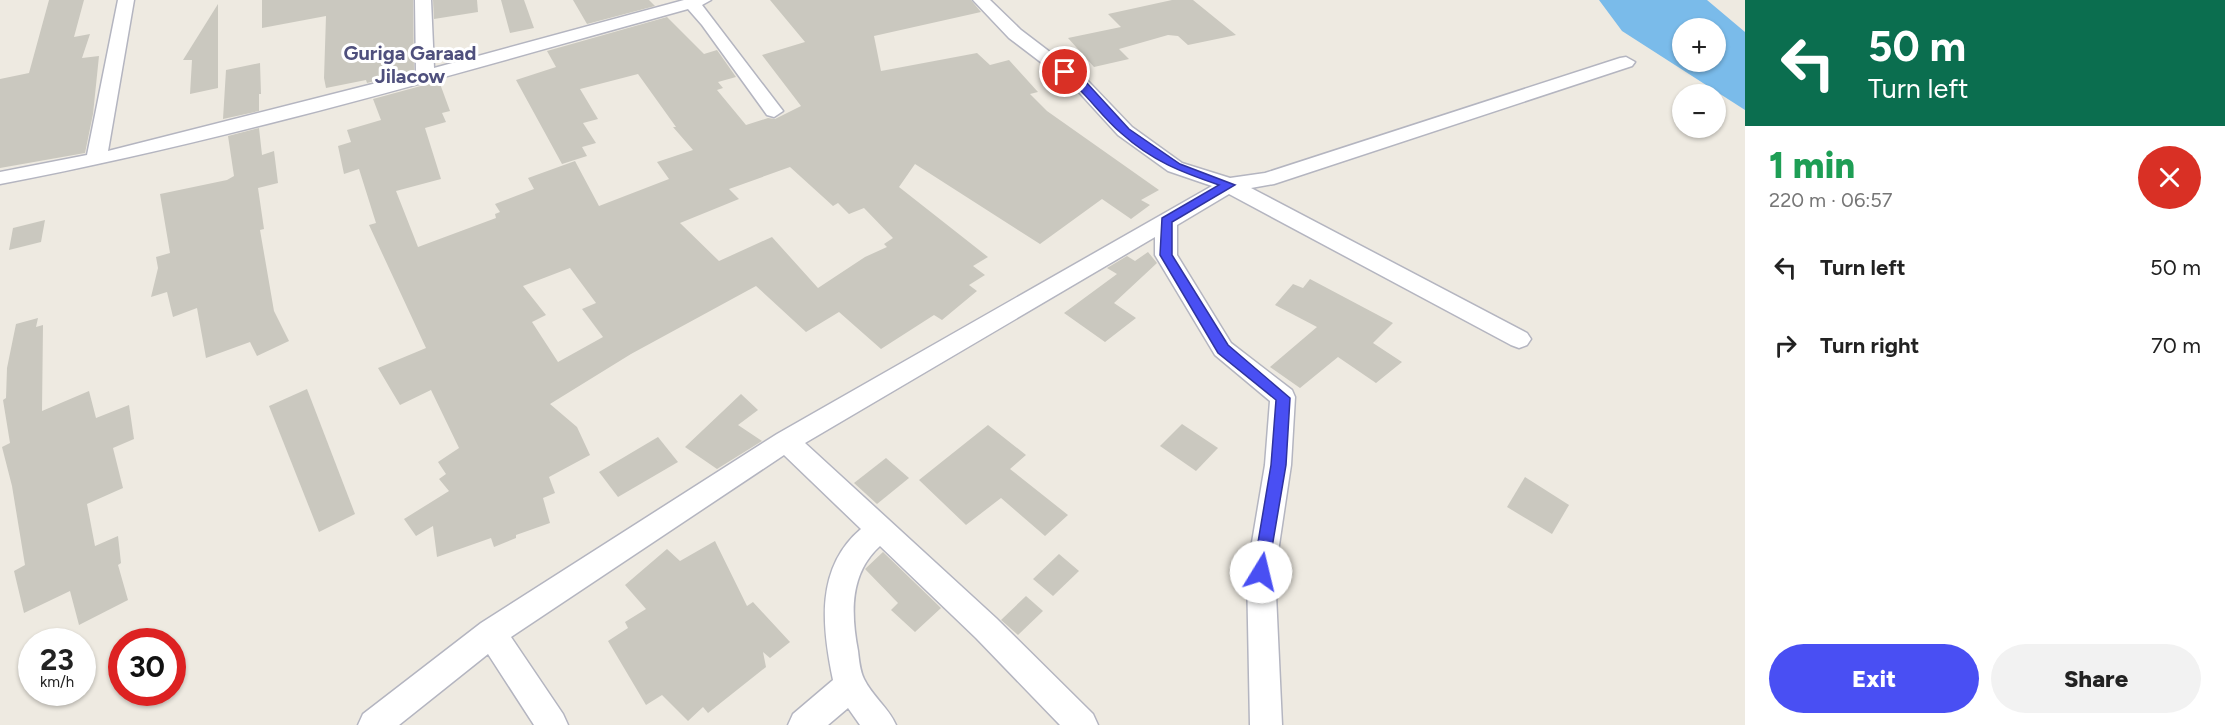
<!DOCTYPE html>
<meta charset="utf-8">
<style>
:root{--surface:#fff;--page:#f2f2f2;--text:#222;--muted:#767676;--accent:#494ff3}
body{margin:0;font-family:Figtree,sans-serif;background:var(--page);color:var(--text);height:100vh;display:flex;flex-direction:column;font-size:22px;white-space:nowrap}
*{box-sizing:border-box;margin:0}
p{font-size:20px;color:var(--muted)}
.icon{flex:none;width:33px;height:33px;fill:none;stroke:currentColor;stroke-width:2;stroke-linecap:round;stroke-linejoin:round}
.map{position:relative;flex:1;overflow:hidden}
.sheet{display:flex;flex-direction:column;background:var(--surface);width:480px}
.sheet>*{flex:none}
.top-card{background:#0b6e4f;color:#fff;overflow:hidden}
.fabs{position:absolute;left:1672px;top:18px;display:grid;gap:12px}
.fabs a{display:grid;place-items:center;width:54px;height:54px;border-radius:50%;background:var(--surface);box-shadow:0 2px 4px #0004;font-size:30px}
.speed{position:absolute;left:18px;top:628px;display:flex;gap:12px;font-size:30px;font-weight:700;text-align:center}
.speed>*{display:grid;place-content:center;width:78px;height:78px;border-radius:50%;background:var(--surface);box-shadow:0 2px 4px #0004;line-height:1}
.speed small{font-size:15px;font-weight:400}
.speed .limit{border:9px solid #d22;background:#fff;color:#111}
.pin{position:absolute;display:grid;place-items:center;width:51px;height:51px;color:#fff;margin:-26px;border:3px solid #fff;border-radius:50%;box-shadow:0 2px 6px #0007}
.me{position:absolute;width:66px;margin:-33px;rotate:9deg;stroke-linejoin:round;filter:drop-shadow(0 0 4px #0008)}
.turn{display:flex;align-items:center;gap:21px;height:126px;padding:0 24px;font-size:27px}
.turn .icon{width:78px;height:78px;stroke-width:2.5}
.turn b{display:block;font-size:42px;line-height:51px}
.round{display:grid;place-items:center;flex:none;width:63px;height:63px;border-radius:32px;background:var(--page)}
.head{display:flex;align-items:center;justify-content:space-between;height:102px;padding:0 24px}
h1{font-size:36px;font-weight:800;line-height:45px;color:#1e9e55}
.action{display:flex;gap:12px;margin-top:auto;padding:12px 24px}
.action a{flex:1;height:69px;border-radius:36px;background:var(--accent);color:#fff;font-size:24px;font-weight:800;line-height:69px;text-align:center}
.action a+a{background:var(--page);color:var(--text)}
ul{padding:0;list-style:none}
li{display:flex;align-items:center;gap:18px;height:78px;padding:0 24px}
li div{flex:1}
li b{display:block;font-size:22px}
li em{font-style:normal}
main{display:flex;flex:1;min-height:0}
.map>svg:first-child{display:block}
.water{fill:#7abbea;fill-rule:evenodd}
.building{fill:#cac8bf;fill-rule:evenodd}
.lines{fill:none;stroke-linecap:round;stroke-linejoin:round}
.street-casing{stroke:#b4b5c0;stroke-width:3}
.street{fill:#fff;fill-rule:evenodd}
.route{fill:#494ff3;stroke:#2f339e;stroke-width:1.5}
.labels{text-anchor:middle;stroke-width:6;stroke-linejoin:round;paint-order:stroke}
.far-district-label{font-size:20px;font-weight:bold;fill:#4f507d;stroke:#fff}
</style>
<main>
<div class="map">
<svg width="1745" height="725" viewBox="0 0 1745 725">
<rect width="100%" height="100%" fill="#eeeae1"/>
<path class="water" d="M 1599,0 L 1707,0 L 1745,32 L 1745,110 L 1622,31 ZM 1683,28 L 1716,28 L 1716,62 L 1683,62 Z"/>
<g class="building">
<polygon points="49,0 84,0 74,37 90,34 82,58 99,56 93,114 85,153 0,168 0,79 29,73"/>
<polygon points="262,0 413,0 414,71 367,83 366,80 326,88 324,78 326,16 262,28"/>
<polygon points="433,0 477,0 478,12 434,19"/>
<polygon points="501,0 524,0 534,28 510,33"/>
<polygon points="573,0 649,0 655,6 587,24"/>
<path d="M 770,0 L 971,0 L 981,12 L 874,36 L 881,71 L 977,53 L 990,65 L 1009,60 L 1038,92 L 1030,94 L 1047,111 L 1159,190 L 1141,200 L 1150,205 L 1131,219 L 1102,199 L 1040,244 L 915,164 L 899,187 L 988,257 L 973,266 L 985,275 L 969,285 L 977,291 L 942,320 L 934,315 L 881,349 L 839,312 L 806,332 L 756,286 L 631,354 L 550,404 L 577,427 L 590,455 L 549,477 L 555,493 L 543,498 L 550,523 L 516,535 L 516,538 L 494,547 L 491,538 L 437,557 L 433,526 L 416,536 L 404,519 L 449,491 L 439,479 L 446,474 L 438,462 L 459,448 L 431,390 L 400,405 L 378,368 L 426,348 L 369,225 L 376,223 L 359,169 L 344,174 L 338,146 L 351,142 L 347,130 L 381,120 L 373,99 L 439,81 L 450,111 L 442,113 L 446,122 L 425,128 L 441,179 L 396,191 L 418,247 L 496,218 L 495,214 L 500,212 L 495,204 L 534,189 L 528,178 L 575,161 L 599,206 L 669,179 L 657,162 L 693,150 L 673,127 L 676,127 L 638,74 L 580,89 L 598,119 L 583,123 L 596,143 L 582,147 L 587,156 L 562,164 L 516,80 L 556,67 L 547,51 L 667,17 L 704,54 L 717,50 L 736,77 L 718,82 L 723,88 L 717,90 L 746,125 L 768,118 L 775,119 L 801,106 L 762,55 L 805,42 ZM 790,167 L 833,206 L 838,203 L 849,214 L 864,208 L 893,238 L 884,244 L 887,247 L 865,257 L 818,288 L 772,237 L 719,261 L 680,223 L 739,199 L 729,189 ZM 570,268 L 596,303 L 582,309 L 603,337 L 558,362 L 532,322 L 546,315 L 523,286 Z"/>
<polygon points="1172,0 1193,0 1236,35 1188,45 1178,36 1168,35 1119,49 1129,59 1094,67 1068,38 1121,27 1108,14"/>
<polygon points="218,4 218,88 190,94 192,60 183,60"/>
<polygon points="260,63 261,94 259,94 259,111 223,119 226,70"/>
<polygon points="259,128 262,155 274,151 278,183 258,188 264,229 260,230 274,311 289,341 257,356 250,342 206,358 197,308 173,317 167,292 151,297 158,268 156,257 170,253 160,194 227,180 234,176 228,136"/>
<polygon points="45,220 41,242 9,250 13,228"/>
<polygon points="1148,252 1157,263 1114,303 1136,318 1105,342 1064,313 1117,274 1107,268 1127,256 1135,261"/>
<polygon points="1310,279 1393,323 1373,343 1402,362 1376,383 1338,357 1300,388 1270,367 1317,327 1275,305 1293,284 1303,288"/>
<polygon points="38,318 36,327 43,325 42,411 89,391 96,418 129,405 134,439 113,448 123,488 87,504 95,546 118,536 121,563 118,565 128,600 79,625 70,591 24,613 14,571 25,565 12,486 2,447 10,443 3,400 6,398 7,368 16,324"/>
<polygon points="307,389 355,514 319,532 269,406"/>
<polygon points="741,394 758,410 738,425 762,441 717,469 685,447"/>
<polygon points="1182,424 1218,448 1196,471 1160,446"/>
<polygon points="988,425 1026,455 1010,469 1068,515 1045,536 1001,498 966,525 919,480"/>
<polygon points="658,437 678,462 618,497 599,472"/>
<polygon points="886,458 909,478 877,504 854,483"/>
<polygon points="1525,477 1569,505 1552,534 1507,507"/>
<polygon points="715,541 747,606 753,602 790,642 770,658 763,652 766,667 708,713 703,707 688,721 662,695 646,705 608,641 628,628 625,622 646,609 625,585 667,549 680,561"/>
<polygon points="883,552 941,608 915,632 891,610 898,603 865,569"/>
<polygon points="1059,554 1079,571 1053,596 1033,579"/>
<polygon points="1026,596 1043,611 1018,635 1001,620"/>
</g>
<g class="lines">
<defs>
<g id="street">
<path d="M 118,0 L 134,0 L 108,151 L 416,73 L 415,0 L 431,0 L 434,68 L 684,0 L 711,0 L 702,5 L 783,111 L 774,117 L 767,115 L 702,25 L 688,9 C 460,72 232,140 0,184 L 0,172 L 87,155 Z"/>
<path d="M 973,0 L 990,0 L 1021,30 L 1088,81 L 1132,127 L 1182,163 L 1230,178 L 1265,173 L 1620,58 L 1626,57 L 1635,62 L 1632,66 L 1274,184 L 1251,188 L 1527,333 L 1531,339 L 1527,345 L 1519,348 L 1511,345 L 1229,194 L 1177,225 L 1177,255 L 1231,343 L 1292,390 L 1295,397 L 1291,465 L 1275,572 L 1282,725 L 1250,725 L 1247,572 L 1265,465 L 1270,401 L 1215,355 L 1155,255 L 1155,237 L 805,443 L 996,618 L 1093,714 L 1098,725 L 1060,725 L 976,638 L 880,546 C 849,574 851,614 858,651 C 859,660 860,671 864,679 C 872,696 888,707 896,725 L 860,725 L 848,708 L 828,725 L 788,725 L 793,714 L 833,680 C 822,627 815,568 861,529 L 784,455 L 511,637 L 563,714 L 568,725 L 534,725 L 488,654 L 399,725 L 358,725 L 363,714 L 481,623 L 777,434 L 1212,186 L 1168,171 L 1118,135 L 1076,89 L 1009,38 Z"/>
</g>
</defs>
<use href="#street" class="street-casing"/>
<use href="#street" class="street"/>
</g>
<path class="route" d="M 1062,70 L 1069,70 L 1086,82 L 1129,129 L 1180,164 L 1235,185 L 1172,222 L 1172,255 L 1228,345 L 1290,398 L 1286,465 L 1267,577 L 1261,579 L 1255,577 L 1253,572 L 1271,465 L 1276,400 L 1218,353 L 1160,255 L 1162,218 L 1219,185 C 1181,172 1152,161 1121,133 C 1100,115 1085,91 1062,74 Z"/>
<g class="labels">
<g class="far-district-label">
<text x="410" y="60">Guriga Garaad<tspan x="410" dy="23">Jilacow</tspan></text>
</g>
</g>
</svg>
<div class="fabs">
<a>+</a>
<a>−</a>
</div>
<div class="speed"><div>23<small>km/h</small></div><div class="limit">30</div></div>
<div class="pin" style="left:1065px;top:72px;background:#d93025"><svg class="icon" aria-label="arrive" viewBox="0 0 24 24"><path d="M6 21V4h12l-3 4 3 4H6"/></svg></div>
<svg class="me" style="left:1261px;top:572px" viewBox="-20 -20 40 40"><circle r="19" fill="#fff"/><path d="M0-13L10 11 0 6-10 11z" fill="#494ff3"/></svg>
</div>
<section class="sheet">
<div class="top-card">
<div class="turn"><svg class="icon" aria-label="left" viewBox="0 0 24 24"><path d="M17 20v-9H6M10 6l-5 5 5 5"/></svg><div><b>50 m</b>Turn left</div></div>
</div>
<div class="head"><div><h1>1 min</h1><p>220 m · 06:57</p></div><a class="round" style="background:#d93025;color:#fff"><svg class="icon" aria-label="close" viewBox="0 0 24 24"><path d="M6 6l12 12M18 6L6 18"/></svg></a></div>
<ul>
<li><svg class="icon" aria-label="left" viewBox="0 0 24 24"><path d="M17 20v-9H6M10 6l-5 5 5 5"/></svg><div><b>Turn left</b></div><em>50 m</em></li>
<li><svg class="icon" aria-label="right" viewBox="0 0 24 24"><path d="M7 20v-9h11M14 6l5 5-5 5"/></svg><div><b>Turn right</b></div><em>70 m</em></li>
</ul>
<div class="action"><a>Exit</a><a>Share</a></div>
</section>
</main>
